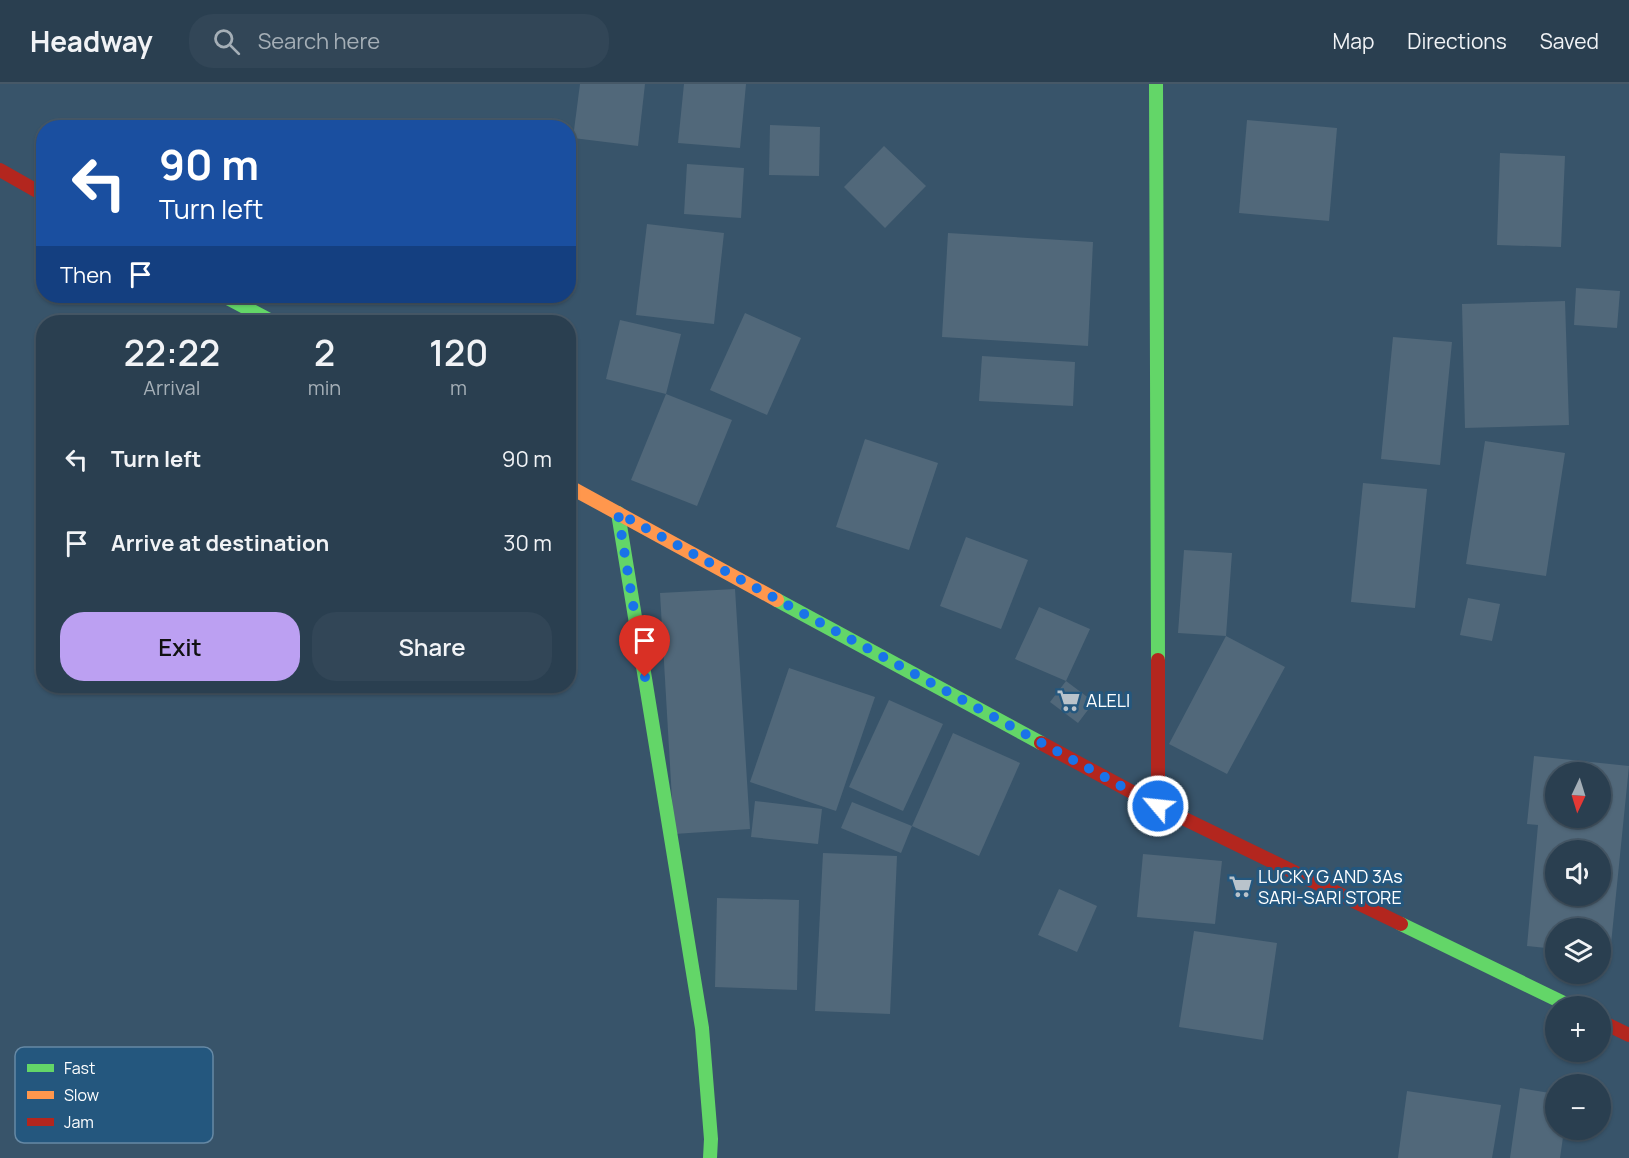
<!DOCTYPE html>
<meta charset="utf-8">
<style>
:root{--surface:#2a3f50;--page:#324657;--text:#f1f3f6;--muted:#a5afb7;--line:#465867;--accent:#bca0f2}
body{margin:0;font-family:Manrope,sans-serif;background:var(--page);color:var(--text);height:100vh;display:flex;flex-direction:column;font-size:22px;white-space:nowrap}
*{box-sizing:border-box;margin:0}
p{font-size:20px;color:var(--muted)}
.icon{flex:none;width:33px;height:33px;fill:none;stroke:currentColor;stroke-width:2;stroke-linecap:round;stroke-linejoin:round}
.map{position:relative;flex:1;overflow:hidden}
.side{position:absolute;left:36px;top:231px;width:540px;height:378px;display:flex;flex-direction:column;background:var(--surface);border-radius:24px;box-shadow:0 2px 4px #0004,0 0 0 2px var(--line)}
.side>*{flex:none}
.top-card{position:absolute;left:36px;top:36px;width:540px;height:183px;border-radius:24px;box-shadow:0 2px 4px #0004,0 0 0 2px var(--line);background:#1a4fa0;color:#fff;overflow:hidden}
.needle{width:39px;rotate:184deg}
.tools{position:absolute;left:1545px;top:678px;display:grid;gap:12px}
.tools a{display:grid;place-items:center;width:66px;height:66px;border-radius:50%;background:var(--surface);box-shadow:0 2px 4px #0004,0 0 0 2px var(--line);font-size:30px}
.pin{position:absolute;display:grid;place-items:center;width:51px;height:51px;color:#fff;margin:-62px -26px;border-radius:50% 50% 50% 0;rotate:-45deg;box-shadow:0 0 6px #0007}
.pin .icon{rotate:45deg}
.me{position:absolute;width:66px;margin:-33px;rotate:298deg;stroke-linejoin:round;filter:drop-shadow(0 0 4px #0008)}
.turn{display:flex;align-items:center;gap:21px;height:126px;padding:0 24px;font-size:27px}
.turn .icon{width:78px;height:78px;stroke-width:2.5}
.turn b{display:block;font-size:42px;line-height:51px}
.then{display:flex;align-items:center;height:57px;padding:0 24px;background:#0003;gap:12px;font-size:22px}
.eta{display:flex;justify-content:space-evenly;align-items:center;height:102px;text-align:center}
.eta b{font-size:36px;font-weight:600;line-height:42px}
.primary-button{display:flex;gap:12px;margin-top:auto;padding:12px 24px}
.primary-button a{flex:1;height:69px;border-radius:24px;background:var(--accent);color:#111;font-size:24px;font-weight:600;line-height:69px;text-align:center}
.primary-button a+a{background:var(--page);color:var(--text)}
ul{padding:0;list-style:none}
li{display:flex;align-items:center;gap:18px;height:84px;padding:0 24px}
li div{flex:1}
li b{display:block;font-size:22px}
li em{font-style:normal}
header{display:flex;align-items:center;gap:36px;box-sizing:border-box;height:84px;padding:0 30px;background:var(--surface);border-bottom:2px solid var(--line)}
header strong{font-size:28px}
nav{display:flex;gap:33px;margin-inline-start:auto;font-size:21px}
.search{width:420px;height:54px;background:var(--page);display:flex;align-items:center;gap:15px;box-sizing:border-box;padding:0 21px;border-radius:24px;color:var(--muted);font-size:22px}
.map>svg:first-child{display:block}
.building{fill:#51687a;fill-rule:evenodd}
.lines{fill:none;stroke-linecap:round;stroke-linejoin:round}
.fast{stroke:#63d668;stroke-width:14}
.slow{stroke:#ff974d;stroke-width:14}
.jam{stroke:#b3261e;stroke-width:14}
.route{stroke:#1a73e8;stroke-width:10;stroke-dasharray:0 18}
.labels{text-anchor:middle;stroke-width:6;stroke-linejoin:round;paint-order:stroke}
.poi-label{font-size:18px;fill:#fff;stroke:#24577e;text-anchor:start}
.key{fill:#24577e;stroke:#6689a5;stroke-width:1.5}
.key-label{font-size:16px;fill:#fff}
</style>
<header>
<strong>Headway</strong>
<div class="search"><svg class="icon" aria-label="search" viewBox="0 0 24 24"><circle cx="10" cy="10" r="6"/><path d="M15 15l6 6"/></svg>Search here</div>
<nav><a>Map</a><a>Directions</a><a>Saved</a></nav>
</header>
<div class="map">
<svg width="1629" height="1074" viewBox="0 0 1629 1074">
<rect width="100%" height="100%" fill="#38546a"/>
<g class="building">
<polygon points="580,0 645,0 638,62 573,54"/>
<polygon points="684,0 746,0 740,64 678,59"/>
<polygon points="1247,36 1337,44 1329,137 1239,129"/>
<polygon points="770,41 820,43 819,92 769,91"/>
<polygon points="884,62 926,102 885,144 844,103"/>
<polygon points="1500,69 1565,72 1561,163 1497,161"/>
<polygon points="687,80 744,84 741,134 684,130"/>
<polygon points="647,140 724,149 714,240 636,231"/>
<polygon points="948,149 1093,158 1088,262 942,253"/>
<polygon points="1576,204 1620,207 1617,244 1574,241"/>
<polygon points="1565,217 1569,341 1465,344 1462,220"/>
<polygon points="745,229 801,254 767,331 710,306"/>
<polygon points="620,236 681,250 666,310 606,295"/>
<polygon points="1393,253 1452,258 1440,381 1381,375"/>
<polygon points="982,272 1075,278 1073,322 979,317"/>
<polygon points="666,310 732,336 697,422 631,396"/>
<polygon points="865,355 938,379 909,466 836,443"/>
<polygon points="1485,357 1565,369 1546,492 1466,480"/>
<polygon points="1363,399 1427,405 1415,524 1351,518"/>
<polygon points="966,453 1028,476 1001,545 940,522"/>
<polygon points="1184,466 1232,469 1226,552 1285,583 1227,690 1169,660 1226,552 1178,549"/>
<polygon points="735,505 750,745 674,750 660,509"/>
<polygon points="1468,514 1500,520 1492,557 1460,551"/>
<polygon points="1039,523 1090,545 1066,597 1094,618 1078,639 1050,618 1066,597 1015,575"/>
<polygon points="789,584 875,613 836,727 750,698"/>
<polygon points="889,616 943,640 903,727 849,703"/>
<polygon points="953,649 1020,679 979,772 912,742"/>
<path d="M 1534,672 L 1629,682 L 1610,870 L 1600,869 L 1600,844 L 1556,844 L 1556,865 L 1527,862 L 1538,741 L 1527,740 ZM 1556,688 L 1600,688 L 1600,734 L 1556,734 ZM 1556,766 L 1600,766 L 1600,812 L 1556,812 Z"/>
<polygon points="755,717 822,725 818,760 751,753"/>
<polygon points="852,718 912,742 901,769 841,744"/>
<polygon points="823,769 897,772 890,930 815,927"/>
<polygon points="1143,770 1222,777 1215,840 1137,833"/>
<polygon points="1059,805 1097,822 1077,868 1038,851"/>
<polygon points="717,814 799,816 797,906 715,903"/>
<polygon points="1194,847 1277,859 1263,956 1179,943"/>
<polygon points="1520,1004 1556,1010 1556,1046 1564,1046 1560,1074 1510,1074"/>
<polygon points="1407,1007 1501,1021 1492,1074 1398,1074"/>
</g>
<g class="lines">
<g class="fast">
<polyline points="1156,0 1158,576"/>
<polyline points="224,212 273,238"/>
<polyline points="618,429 702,944 711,1055 710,1074"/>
<polyline points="777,516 1041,659"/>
<polyline points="1401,840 1570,922"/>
</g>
<polyline class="slow" points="568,402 777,516"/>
<g class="jam">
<polyline points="0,86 44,111"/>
<polyline points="1158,576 1158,722"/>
<polyline points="1041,659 1158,722 1401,840"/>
<polyline points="1600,937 1629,951"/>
</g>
</g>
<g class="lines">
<polyline class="route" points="645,593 618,429 1158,722"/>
</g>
<defs>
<symbol id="supermarket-bare" viewBox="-9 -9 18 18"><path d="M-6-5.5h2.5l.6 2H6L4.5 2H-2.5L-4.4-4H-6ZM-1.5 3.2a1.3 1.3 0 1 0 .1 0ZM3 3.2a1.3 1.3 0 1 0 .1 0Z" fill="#b9c3cb" stroke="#24577e" stroke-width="2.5" paint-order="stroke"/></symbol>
</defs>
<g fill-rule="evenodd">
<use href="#supermarket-bare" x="1052" y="600" width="33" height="33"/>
<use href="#supermarket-bare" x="1224" y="786" width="33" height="33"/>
</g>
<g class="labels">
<g class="poi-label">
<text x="1086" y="623">ALELI</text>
<text x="1258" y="799">LUCKY G AND 3As<tspan x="1258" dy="21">SARI-SARI STORE</tspan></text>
</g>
</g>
<rect x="15" y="963" width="198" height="96" rx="9" class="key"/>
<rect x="27" y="980" width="27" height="8" fill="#63d668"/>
<rect x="27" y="1007" width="27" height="8" fill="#ff974d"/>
<rect x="27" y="1034" width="27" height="8" fill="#b3261e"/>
<g class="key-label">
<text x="64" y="990">Fast</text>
<text x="64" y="1017">Slow</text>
<text x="64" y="1044">Jam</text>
</g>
</svg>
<div class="tools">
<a><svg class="needle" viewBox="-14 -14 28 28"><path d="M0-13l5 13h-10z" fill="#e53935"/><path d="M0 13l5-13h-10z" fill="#a5afb7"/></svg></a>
<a><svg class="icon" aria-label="sound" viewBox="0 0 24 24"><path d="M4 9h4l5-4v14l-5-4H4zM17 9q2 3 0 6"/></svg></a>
<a><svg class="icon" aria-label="layers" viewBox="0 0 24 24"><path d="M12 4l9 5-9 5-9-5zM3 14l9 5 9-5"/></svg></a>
<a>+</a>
<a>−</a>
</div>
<div class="pin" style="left:645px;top:593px;background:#d93025"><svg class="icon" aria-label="arrive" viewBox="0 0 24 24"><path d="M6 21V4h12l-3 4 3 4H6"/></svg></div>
<svg class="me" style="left:1158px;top:722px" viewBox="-20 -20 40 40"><circle r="17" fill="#1a73e8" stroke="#fff" stroke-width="3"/><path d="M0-11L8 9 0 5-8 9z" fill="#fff"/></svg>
<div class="top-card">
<div class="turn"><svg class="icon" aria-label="left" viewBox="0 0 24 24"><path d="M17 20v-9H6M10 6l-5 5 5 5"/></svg><div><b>90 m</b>Turn left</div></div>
<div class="then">Then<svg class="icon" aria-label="arrive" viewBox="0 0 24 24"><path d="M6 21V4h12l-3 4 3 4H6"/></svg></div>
</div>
<section class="side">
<div class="eta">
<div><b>22:22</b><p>Arrival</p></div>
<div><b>2</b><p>min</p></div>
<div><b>120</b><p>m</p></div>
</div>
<ul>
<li><svg class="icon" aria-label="left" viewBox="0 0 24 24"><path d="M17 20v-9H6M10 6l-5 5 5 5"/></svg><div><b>Turn left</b></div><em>90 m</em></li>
<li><svg class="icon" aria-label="arrive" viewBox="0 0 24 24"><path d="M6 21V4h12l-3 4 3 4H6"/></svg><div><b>Arrive at destination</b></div><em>30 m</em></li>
</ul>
<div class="primary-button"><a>Exit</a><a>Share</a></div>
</section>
</div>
